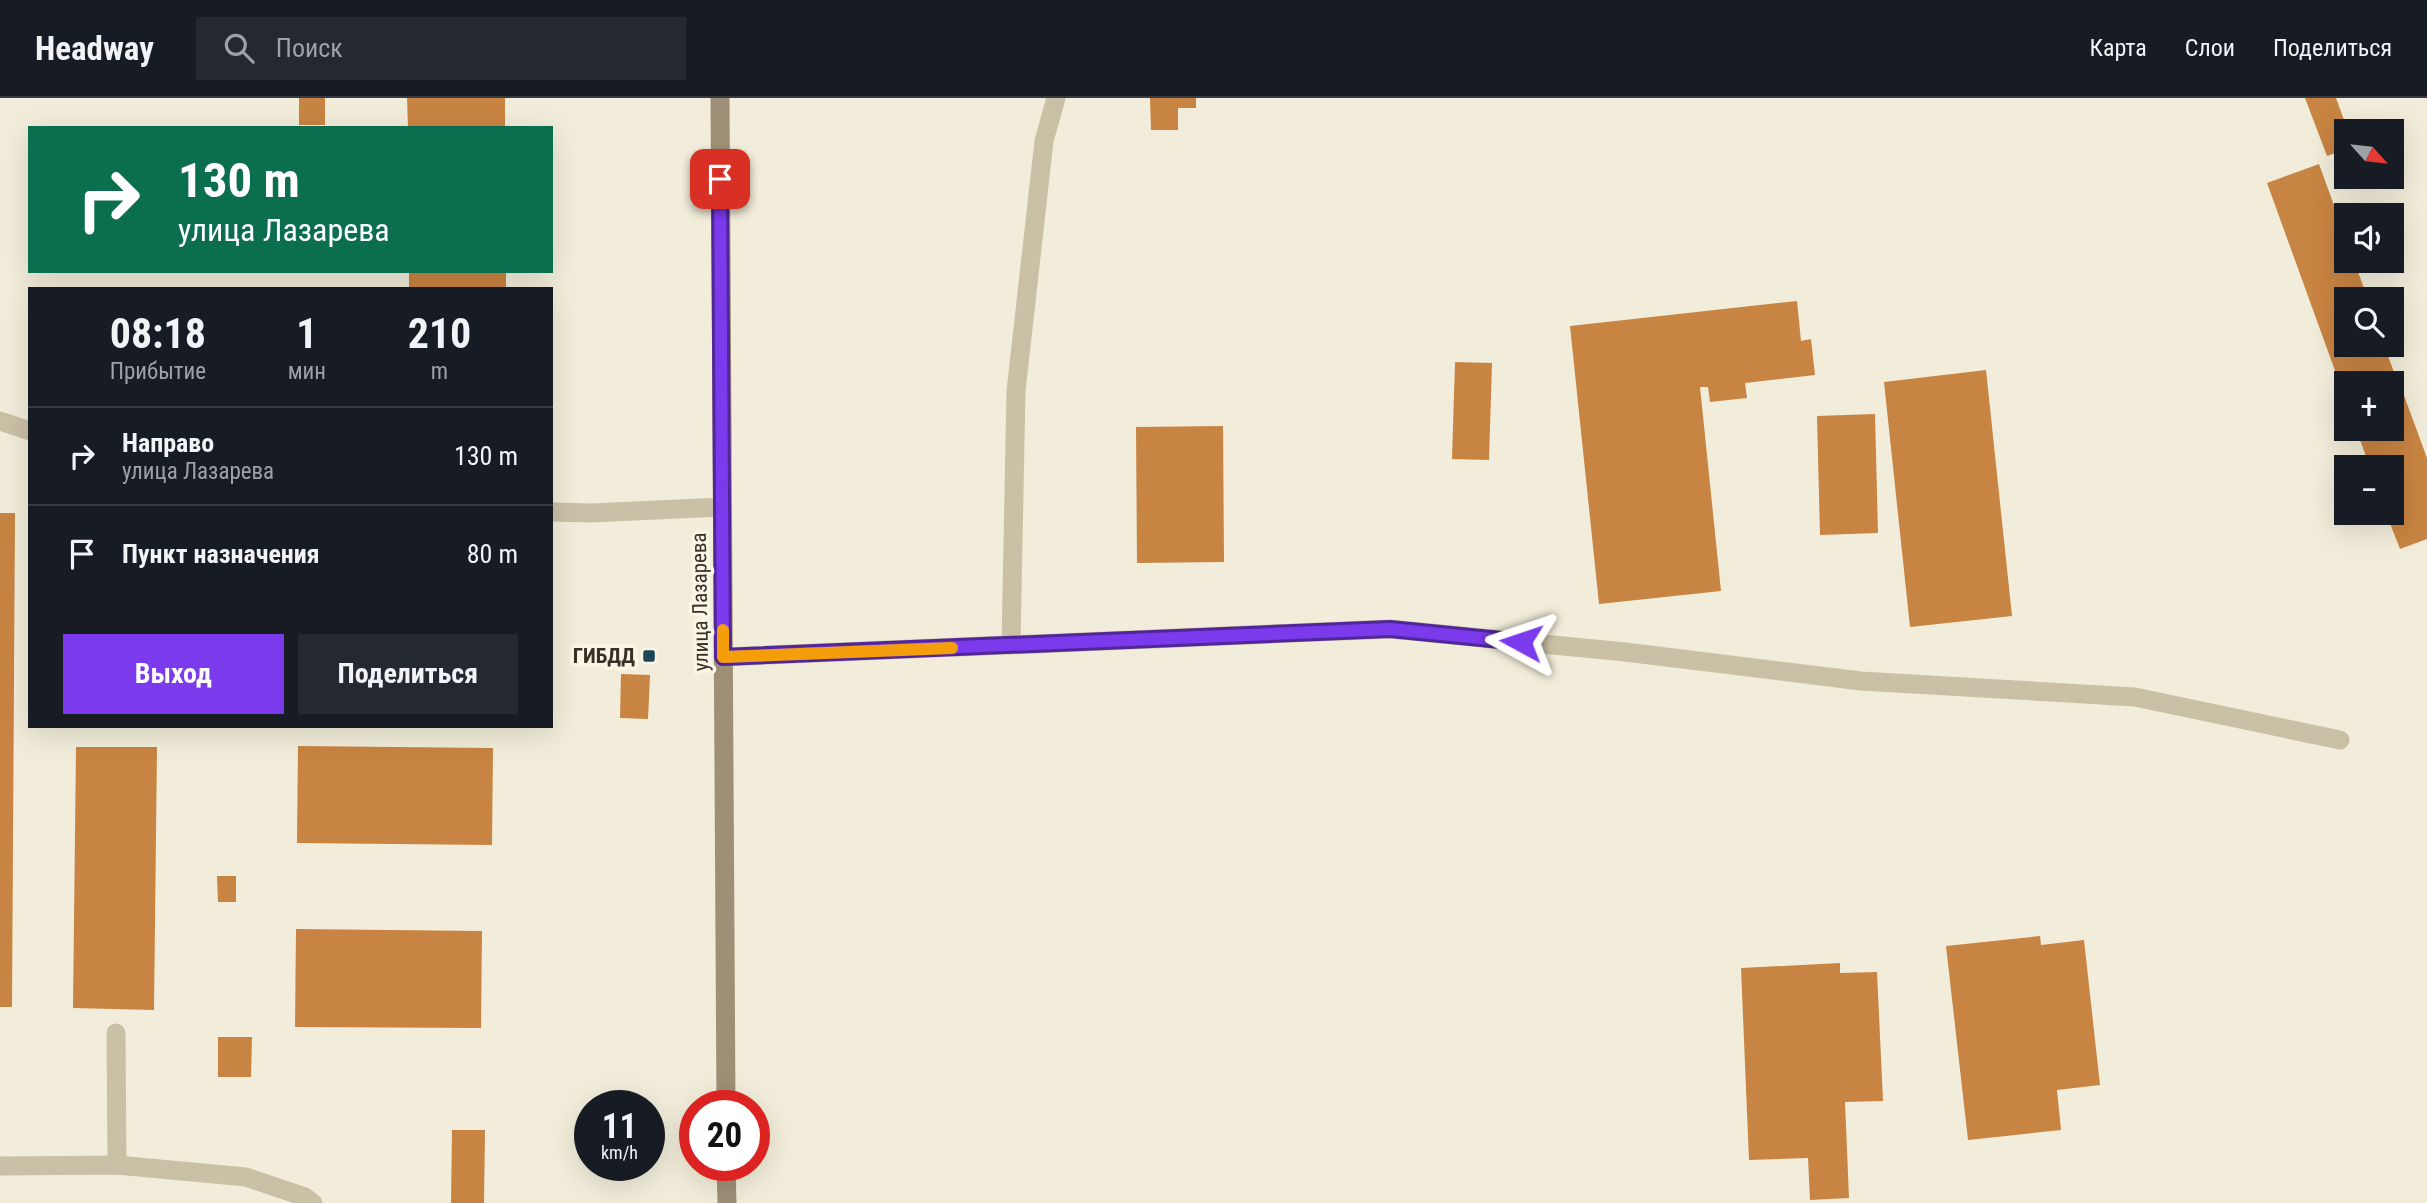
<!DOCTYPE html>
<html lang="ru">
<meta charset="utf-8">
<style>
:root{--surface:#171b24;--page:#242831;--text:#f1f3f6;--muted:#9ea1a6;--line:#363941;--accent:#7c3aed}
body{margin:0;font-family:"Roboto Condensed",sans-serif;background:var(--page);color:var(--text);height:100vh;display:flex;flex-direction:column;font-size:26px;white-space:nowrap}
*{box-sizing:border-box;margin:0}
p{font-size:23px;color:var(--muted)}
.icon{flex:none;width:38px;height:38px;fill:none;stroke:currentColor;stroke-width:2;stroke-linecap:round;stroke-linejoin:round}
.map{position:relative;flex:1;overflow:hidden}
.panel{position:absolute;left:28px;top:189px;width:525px;height:441px;display:flex;flex-direction:column;background:var(--surface);border-radius:0px;box-shadow:0 7px 28px #0002}
.panel>*{flex:none}
.top-card{position:absolute;left:28px;top:28px;width:525px;height:147px;border-radius:0px;box-shadow:0 7px 28px #0002;background:#0b6e4f;color:#fff;overflow:hidden}
.needle{width:46px;rotate:117deg}
.fabs{position:absolute;left:2334px;top:21px;display:grid;gap:14px}
.fabs a{display:grid;place-items:center;width:70px;height:70px;border-radius:0px;background:var(--surface);box-shadow:0 7px 28px #0002;font-size:35px}
.speed{position:absolute;left:574px;top:992px;display:flex;gap:14px;font-size:35px;font-weight:700;text-align:center}
.speed>*{display:grid;place-content:center;width:91px;height:91px;border-radius:50%;background:var(--surface);box-shadow:0 7px 28px #0002;line-height:1}
.speed small{font-size:18px;font-weight:400}
.speed .limit{border:10px solid #d22;background:#fff;color:#111}
.pin{position:absolute;display:grid;place-items:center;width:60px;height:60px;color:#fff;margin:-30px;border-radius:14px;box-shadow:0 4px 10px #0006}
.me{position:absolute;width:77px;margin:-38px;rotate:275deg;stroke-linejoin:round;filter:drop-shadow(0 0 5px #0008)}
.turn{display:flex;align-items:center;gap:24px;height:147px;padding:0 35px;font-size:32px}
.turn .icon{width:91px;height:91px;stroke-width:2.5}
.turn b{display:block;font-size:49px;line-height:60px}
.eta{display:flex;justify-content:space-evenly;align-items:center;height:119px;text-align:center}
.eta b{font-size:42px;font-weight:700;line-height:49px}
.button{display:flex;gap:14px;margin-top:auto;padding:14px 35px}
.button a{flex:1;height:80px;border-radius:0px;background:var(--accent);color:#fff;font-size:28px;font-weight:700;line-height:80px;text-align:center}
.button a+a{background:var(--page);color:var(--text)}
ul{padding:0;list-style:none}
li{display:flex;align-items:center;gap:21px;height:98px;padding:0 35px;border-top:2px solid var(--line)}
li div{flex:1}
li b{display:block;font-size:26px}
li em{font-style:normal}
header{display:flex;align-items:center;gap:42px;box-sizing:border-box;height:98px;padding:0 35px;background:var(--surface);border-bottom:2px solid var(--line)}
header strong{font-size:33px}
nav{display:flex;gap:38px;margin-inline-start:auto;font-size:24px}
.search{width:490px;height:63px;background:var(--page);display:flex;align-items:center;gap:18px;box-sizing:border-box;padding:0 24px;border-radius:0px;color:var(--muted);font-size:26px}
.map>svg:first-child{display:block}
.building{fill:#c88442}
.lines{fill:none;stroke-linecap:round;stroke-linejoin:round}
.service{stroke:#cac0a6;stroke-width:19}
.secondary{stroke:#9e8f77;stroke-width:19}
.route-casing{stroke:#51269a;stroke-width:18}
.route{stroke:#7c3aed;stroke-width:12}
.slow{stroke:#f59e0b;stroke-width:12}
.poi-dot{fill:#1c4558;stroke:#faf6e7;stroke-width:2.5}
.labels{text-anchor:middle;stroke-width:7;stroke-linejoin:round;paint-order:stroke}
.street-label{font-size:21px;fill:#363027;stroke:#faf6e7}
.poi-label{font-size:21px;font-weight:bold;fill:#363027;stroke:#faf6e7;text-anchor:end}
</style>
<header>
<strong>Headway</strong>
<div class="search"><svg class="icon" aria-label="search" viewBox="0 0 24 24"><circle cx="10" cy="10" r="6"/><path d="M15 15l6 6"/></svg>Поиск</div>
<nav><a>Карта</a><a>Слои</a><a>Поделиться</a></nav>
</header>
<div class="map">
<svg width="2427" height="1105" viewBox="0 0 2427 1105">
<rect width="100%" height="100%" fill="#f2edda"/>
<g class="building">
<rect x="299" y="0" width="26" height="27"/>
<polygon points="407,0 505,0 505,30 408,30"/>
<polygon points="1150,0 1196,0 1196,10 1178,10 1178,32 1151,32"/>
<polygon points="2305,0 2336,0 2348,33 2347,51 2327,58"/>
<polygon points="2319,66 2347,143 2347,163 2354,163 2368,201 2347,201 2347,247 2384,247 2399,288 2392,290 2392,285 2347,285 2346,303 2267,85"/>
<rect x="409" y="173" width="97" height="18"/>
<polygon points="1797,203 1801,243 1811,241 1815,277 1745,285 1747,300 1710,304 1708,289 1700,289 1721,493 1599,506 1570,228"/>
<polygon points="1455,264 1492,265 1489,362 1452,361"/>
<polygon points="1986,272 2012,518 1910,529 1884,284"/>
<polygon points="2402,292 2427,360 2427,441 2400,451 2386,415 2392,415 2392,369 2370,369 2356,331 2392,331 2392,296"/>
<polygon points="1875,316 1878,435 1820,437 1817,318"/>
<polygon points="1223,328 1224,464 1137,465 1136,329"/>
<polygon points="0,415 15,415 12,909 0,909"/>
<polygon points="621,576 650,577 648,621 620,620"/>
<polygon points="298,648 493,650 492,747 297,745"/>
<polygon points="76,649 157,649 154,912 73,910"/>
<polygon points="217,778 236,778 236,804 218,804"/>
<polygon points="296,831 482,833 481,930 295,929"/>
<polygon points="2040,838 2041,847 2084,842 2100,987 2057,992 2061,1032 1968,1042 1946,848"/>
<polygon points="1840,865 1840,875 1877,874 1883,1003 1845,1004 1849,1100 1810,1102 1808,1060 1749,1062 1741,870"/>
<polygon points="218,939 252,939 251,979 218,979"/>
<polygon points="452,1032 485,1032 484,1105 451,1105"/>
</g>
<g class="lines">
<g class="service">
<polyline points="0,323 30,333"/>
<polyline points="551,414 591,415 722,409"/>
<polyline points="1011,547 1016,293 1044,43 1056,0"/>
<polyline points="723,559 1390,531 1625,554 1861,583 2135,599 2340,642"/>
<polyline points="116,935 117,1067"/>
<polyline points="0,1068 117,1067 246,1079 305,1099 313,1105"/>
</g>
<g class="secondary">
<polyline points="720,0 726,1008"/>
<polyline points="726,1068 727,1105"/>
</g>
</g>
<g class="lines">
<defs>
<polyline id="route" points="720,81 723,559 1390,531 1521,544"/>
</defs>
<use href="#route" class="route-casing"/>
<use href="#route" class="route"/>
<polyline class="slow" points="723,532 723,559 952,550"/>
</g>
<rect class="poi-dot" x="642" y="551" width="14" height="14" rx="3.5"/>
<g class="labels">
<g class="street-label">
<text transform="translate(700 504) rotate(-91)" y="7">улица Лазарева</text>
</g>
<g class="poi-label">
<text x="635" y="565">ГИБДД</text>
</g>
</g>
</svg>
<div class="fabs">
<a><svg class="needle" viewBox="-14 -14 28 28"><path d="M0-13l5 13h-10z" fill="#e53935"/><path d="M0 13l5-13h-10z" fill="#9ea1a6"/></svg></a>
<a><svg class="icon" aria-label="sound" viewBox="0 0 24 24"><path d="M4 9h4l5-4v14l-5-4H4zM17 9q2 3 0 6"/></svg></a>
<a><svg class="icon" aria-label="search" viewBox="0 0 24 24"><circle cx="10" cy="10" r="6"/><path d="M15 15l6 6"/></svg></a>
<a>+</a>
<a>−</a>
</div>
<div class="speed"><div>11<small>km/h</small></div><div class="limit">20</div></div>
<div class="pin" style="left:720px;top:81px;background:#d93025"><svg class="icon" aria-label="arrive" viewBox="0 0 24 24"><path d="M6 21V4h12l-3 4 3 4H6"/></svg></div>
<svg class="me" style="left:1521px;top:544px" viewBox="-20 -20 40 40"><path d="M0-17L14 15 0 8-14 15z" fill="#7c3aed" stroke="#fff" stroke-width="4"/></svg>
<div class="top-card">
<div class="turn"><svg class="icon" aria-label="right" viewBox="0 0 24 24"><path d="M7 20v-9h11M14 6l5 5-5 5"/></svg><div><b>130 m</b>улица Лазарева</div></div>
</div>
<section class="panel">
<div class="eta">
<div><b>08:18</b><p>Прибытие</p></div>
<div><b>1</b><p>мин</p></div>
<div><b>210</b><p>m</p></div>
</div>
<ul>
<li><svg class="icon" aria-label="right" viewBox="0 0 24 24"><path d="M7 20v-9h11M14 6l5 5-5 5"/></svg><div><b>Направо</b><p>улица Лазарева</p></div><em>130 m</em></li>
<li><svg class="icon" aria-label="arrive" viewBox="0 0 24 24"><path d="M6 21V4h12l-3 4 3 4H6"/></svg><div><b>Пункт назначения</b></div><em>80 m</em></li>
</ul>
<div class="button"><a>Выход</a><a>Поделиться</a></div>
</section>
</div>
